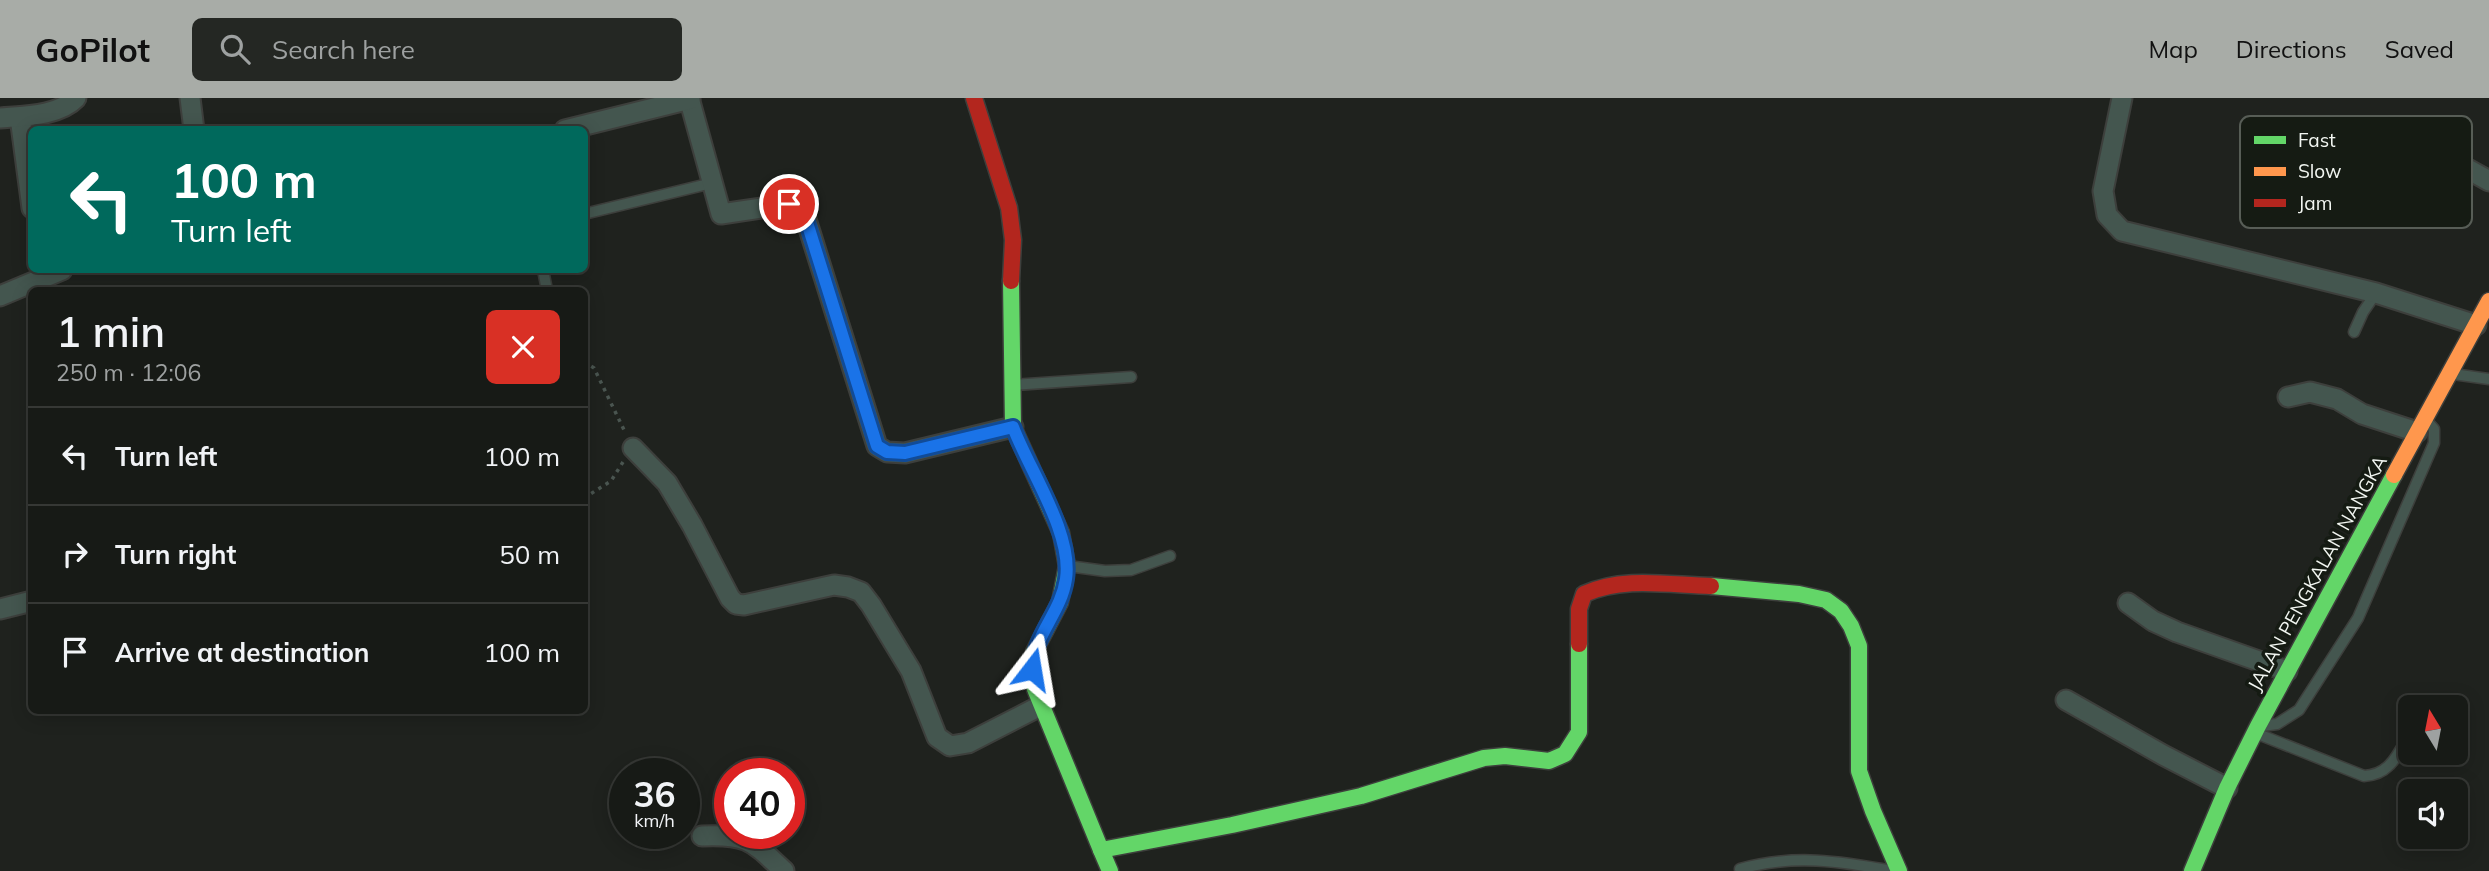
<!DOCTYPE html>
<meta charset="utf-8">
<style>
:root{--surface:#171a16;--page:#242723;--text:#f1f3f6;--muted:#9ea1a1;--line:#363835;--accent:#a8aca7}
body{margin:0;font-family:Mulish,sans-serif;background:var(--page);color:var(--text);height:100vh;display:flex;flex-direction:column;font-size:26px;white-space:nowrap}
*{box-sizing:border-box;margin:0}
p{font-size:23px;color:var(--muted)}
.icon{flex:none;width:38px;height:38px;fill:none;stroke:currentColor;stroke-width:2;stroke-linecap:round;stroke-linejoin:round}
.map{position:relative;flex:1;overflow:hidden}
.sheet{position:absolute;left:28px;top:189px;width:560px;height:427px;display:flex;flex-direction:column;background:var(--surface);border-radius:10px;box-shadow:0 4px 18px #0003,0 0 0 2px var(--line)}
.sheet>*{flex:none}
.hud{position:absolute;left:28px;top:28px;width:560px;height:147px;border-radius:10px;box-shadow:0 4px 18px #0003,0 0 0 2px var(--line);background:#00695c;color:#fff;overflow:hidden}
.needle{width:46px;rotate:350deg}
.buttons{position:absolute;left:2398px;top:597px;display:grid;gap:14px}
.buttons a{display:grid;place-items:center;width:70px;height:70px;border-radius:10px;background:var(--surface);box-shadow:0 4px 18px #0003,0 0 0 2px var(--line);font-size:35px}
.speed{position:absolute;left:609px;top:660px;display:flex;gap:14px;font-size:35px;font-weight:700;text-align:center}
.speed>*{display:grid;place-content:center;width:91px;height:91px;border-radius:50%;background:var(--surface);box-shadow:0 4px 18px #0003,0 0 0 2px var(--line);line-height:1}
.speed small{font-size:18px;font-weight:400}
.speed .limit{border:10px solid #d22;background:#fff;color:#111}
.pin{position:absolute;display:grid;place-items:center;width:60px;height:60px;color:#fff;margin:-30px;border:4px solid #fff;border-radius:50%;box-shadow:0 2px 7px #0007}
.me{position:absolute;width:77px;margin:-38px;rotate:14deg;stroke-linejoin:round;filter:drop-shadow(0 0 5px #0008)}
.turn{display:flex;align-items:center;gap:24px;height:147px;padding:0 28px;font-size:32px}
.turn .icon{width:91px;height:91px;stroke-width:2.5}
.turn b{display:block;font-size:49px;line-height:60px}
.round{display:grid;place-items:center;flex:none;width:74px;height:74px;border-radius:10px;background:var(--page)}
.head{display:flex;align-items:center;justify-content:space-between;height:119px;padding:0 28px}
h1{font-size:42px;font-weight:600;line-height:52px}
ul{padding:0;list-style:none}
li{display:flex;align-items:center;gap:21px;height:98px;padding:0 28px;border-top:2px solid var(--line)}
li div{flex:1}
li b{display:block;font-size:26px}
li em{font-style:normal}
header{display:flex;align-items:center;gap:42px;box-sizing:border-box;height:98px;padding:0 35px;background:var(--accent);color:#111}
header strong{font-size:33px}
nav{display:flex;gap:38px;margin-inline-start:auto;font-size:24px}
.search{width:490px;height:63px;background:var(--page);display:flex;align-items:center;gap:18px;box-sizing:border-box;padding:0 24px;border-radius:10px;color:var(--muted);font-size:26px}
.map>svg:first-child{display:block}
.lines{fill:none;stroke-linecap:round;stroke-linejoin:round}
.lane-casing{stroke:#3d3f3c;stroke-width:13}
.street-casing{stroke:#3d3f3c;stroke-width:23}
.fast-casing{stroke:#3d3f3c;stroke-width:19}
.slow-casing{stroke:#3d3f3c;stroke-width:19}
.jam-casing{stroke:#3d3f3c;stroke-width:19}
.path{stroke:#4a5550;stroke-width:3.5;stroke-dasharray:3.5 5;stroke-linecap:butt}
.lane{stroke:#44564f;stroke-width:10}
.street{stroke:#44564f;stroke-width:19}
.fast{stroke:#63d668;stroke-width:16}
.slow{stroke:#ff974d;stroke-width:16}
.jam{stroke:#b3261e;stroke-width:16}
.route-casing{stroke:#114b97;stroke-width:18}
.route{stroke:#1a73e8;stroke-width:12}
.labels{text-anchor:middle;stroke-width:7;stroke-linejoin:round;paint-order:stroke}
.street-label{font-size:19px;fill:#f2f6f1;stroke:#151b13}
.key{fill:#151b13;stroke:#575d56;stroke-width:2}
.key-label{font-size:19px;fill:#f2f6f1}
</style>
<header>
<strong>GoPilot</strong>
<div class="search"><svg class="icon" aria-label="search" viewBox="0 0 24 24"><circle cx="10" cy="10" r="6"/><path d="M15 15l6 6"/></svg>Search here</div>
<nav><a>Map</a><a>Directions</a><a>Saved</a></nav>
</header>
<div class="map">
<svg width="2489" height="773" viewBox="0 0 2489 773">
<rect width="100%" height="100%" fill="#1f221e"/>
<g class="lines">
<defs>
<g id="lane">
<polyline points="584,116 712,85"/>
<polyline points="543,172 547,192"/>
<polyline points="2354,234 2363,214 2376,195"/>
<polyline points="2453,276 2489,281"/>
<polyline points="1014,287 1131,279"/>
<polyline points="1068,468 1105,473 1131,472 1170,458"/>
<polyline points="2262,628 2277,626 2299,612 2358,520 2434,345 2434,331 2427,323"/>
<path d="M 2258,636 L 2364,678 C 2390,677 2398,656 2410,635"/>
<path d="M 1740,771 C 1793,756 1840,763 1893,773"/>
</g>
<g id="street">
<polyline points="190,0 194,32"/>
<polyline points="689,0 721,116 789,106 797,109 805,118 877,348 887,354 905,355 1013,329"/>
<polyline points="2122,0 2103,93 2107,117 2122,133 2376,195 2476,227"/>
<polyline points="20,19 32,110"/>
<path d="M 0,20 C 23,18 59,18 76,0"/>
<polyline points="2349,29 2455,64 2489,83"/>
<polyline points="565,32 690,1"/>
<polyline points="0,198 62,172"/>
<polyline points="2288,299 2310,294 2337,301 2362,316 2417,334"/>
<polyline points="633,350 667,385 692,427 730,500 736,506 744,507 834,487 848,489 861,494 871,507 911,573 937,639 950,648 968,645 1042,607"/>
<polyline points="2128,505 2153,523 2177,534 2287,573"/>
<polyline points="0,511 32,503"/>
<polyline points="2066,602 2163,657 2227,690"/>
<path d="M 702,738 C 748,736 752,743 784,773"/>
</g>
<g id="fast">
<polyline points="1011,183 1013,329 1061,435 1067,468 1060,504 1034,554 1032,571 1035,591 1101,752"/>
<polyline points="1711,488 1799,496 1826,502 1841,513 1851,528 1859,548 1859,673 1873,713 1899,773"/>
<polyline points="1110,773 1101,752 1232,727 1361,698 1484,660 1505,658 1549,663 1565,656 1579,634 1579,546"/>
<polyline points="2192,773 2227,690 2258,628 2394,377"/>
</g>
<polyline id="slow" points="2394,377 2489,203"/>
<g id="jam">
<polyline points="974,0 1009,110 1013,142 1011,183"/>
<path d="M 1579,546 L 1579,511 L 1584,496 C 1623,478 1669,487 1711,488"/>
</g>
</defs>
<use href="#lane" class="lane-casing"/>
<use href="#street" class="street-casing"/>
<use href="#fast" class="fast-casing"/>
<use href="#slow" class="slow-casing"/>
<use href="#jam" class="jam-casing"/>
<g class="path">
<polyline points="584,264 594,270 625,334"/>
<polyline points="584,400 611,383 623,364"/>
</g>
<use href="#lane" class="lane"/>
<use href="#street" class="street"/>
<use href="#fast" class="fast"/>
<use href="#slow" class="slow"/>
<use href="#jam" class="jam"/>
</g>
<g class="lines">
<defs>
<path id="route" d="M 789,106 L 797,109 L 805,118 L 877,348 L 887,354 L 905,355 L 1013,329 C 1029,372 1073,435 1066,481 C 1061,515 1035,535 1032,571"/>
</defs>
<use href="#route" class="route-casing"/>
<use href="#route" class="route"/>
</g>
<g class="labels">
<g class="street-label">
<text transform="translate(2317 475) rotate(-61)" y="7">JALAN PENGKALAN NANGKA</text>
</g>
</g>
<rect x="2240" y="18" width="232" height="112" rx="10" class="key"/>
<rect x="2254" y="38" width="32" height="8" fill="#63d668"/>
<rect x="2254" y="69" width="32" height="9" fill="#ff974d"/>
<rect x="2254" y="101" width="32" height="8" fill="#b3261e"/>
<g class="key-label">
<text x="2298" y="49">Fast</text>
<text x="2298" y="80">Slow</text>
<text x="2298" y="112">Jam</text>
</g>
</svg>
<div class="buttons">
<a><svg class="needle" viewBox="-14 -14 28 28"><path d="M0-13l5 13h-10z" fill="#e53935"/><path d="M0 13l5-13h-10z" fill="#9ea1a1"/></svg></a>
<a><svg class="icon" aria-label="sound" viewBox="0 0 24 24"><path d="M4 9h4l5-4v14l-5-4H4zM17 9q2 3 0 6"/></svg></a>
</div>
<div class="speed"><div>36<small>km/h</small></div><div class="limit">40</div></div>
<div class="pin" style="left:789px;top:106px;background:#d93025"><svg class="icon" aria-label="arrive" viewBox="0 0 24 24"><path d="M6 21V4h12l-3 4 3 4H6"/></svg></div>
<svg class="me" style="left:1032px;top:571px" viewBox="-20 -20 40 40"><path d="M0-17L14 15 0 8-14 15z" fill="#1a73e8" stroke="#fff" stroke-width="4"/></svg>
<div class="hud">
<div class="turn"><svg class="icon" aria-label="left" viewBox="0 0 24 24"><path d="M17 20v-9H6M10 6l-5 5 5 5"/></svg><div><b>100 m</b>Turn left</div></div>
</div>
<section class="sheet">
<div class="head"><div><h1>1 min</h1><p>250 m · 12:06</p></div><a class="round" style="background:#d93025;color:#fff"><svg class="icon" aria-label="close" viewBox="0 0 24 24"><path d="M6 6l12 12M18 6L6 18"/></svg></a></div>
<ul>
<li><svg class="icon" aria-label="left" viewBox="0 0 24 24"><path d="M17 20v-9H6M10 6l-5 5 5 5"/></svg><div><b>Turn left</b></div><em>100 m</em></li>
<li><svg class="icon" aria-label="right" viewBox="0 0 24 24"><path d="M7 20v-9h11M14 6l5 5-5 5"/></svg><div><b>Turn right</b></div><em>50 m</em></li>
<li><svg class="icon" aria-label="arrive" viewBox="0 0 24 24"><path d="M6 21V4h12l-3 4 3 4H6"/></svg><div><b>Arrive at destination</b></div><em>100 m</em></li>
</ul>
</section>
</div>
